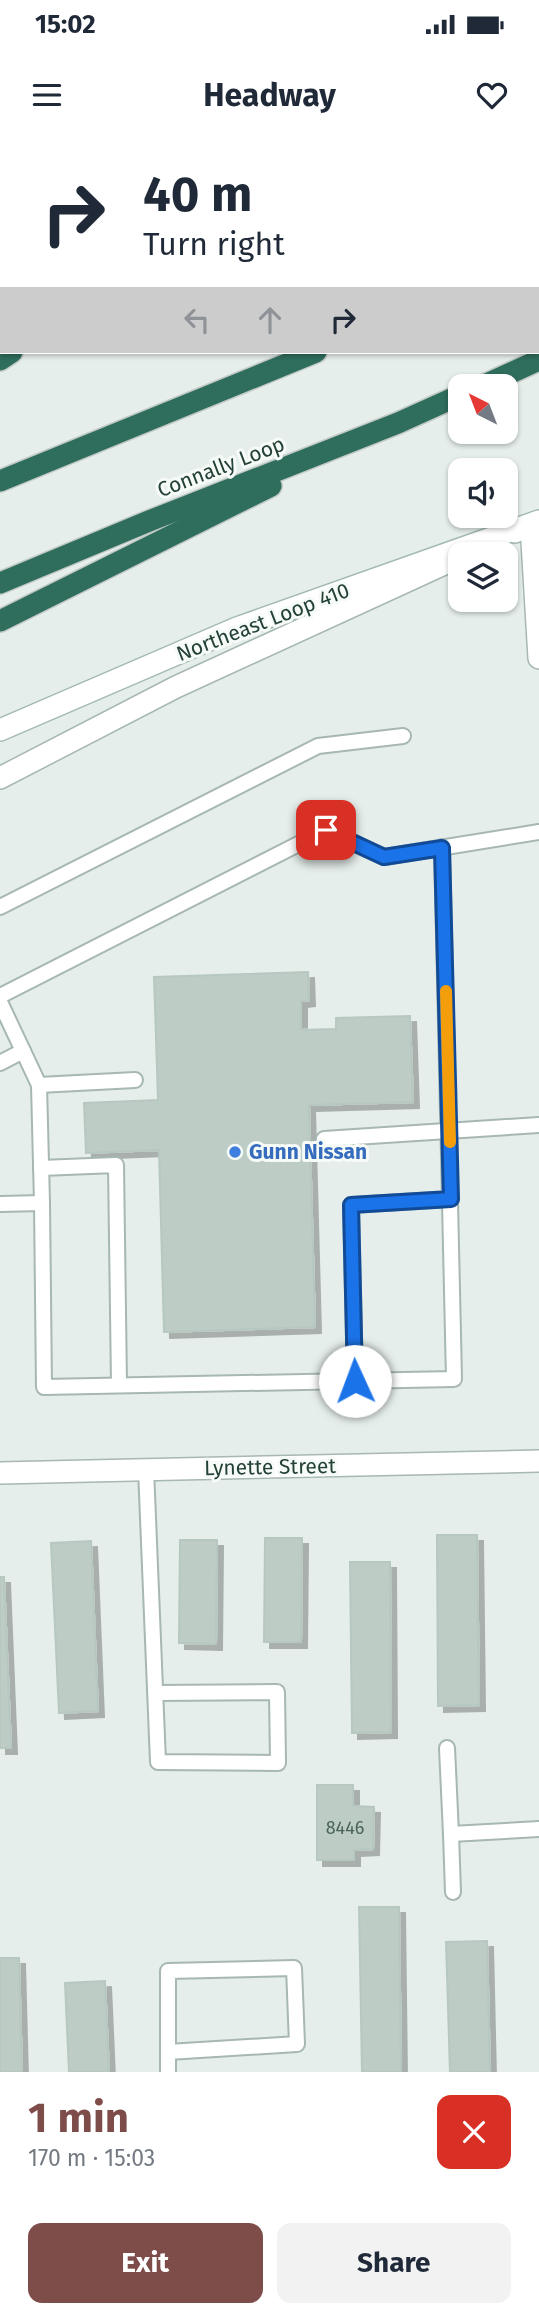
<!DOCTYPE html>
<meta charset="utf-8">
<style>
:root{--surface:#fff;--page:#f2f2f3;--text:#1f2937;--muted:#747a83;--accent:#7e4d49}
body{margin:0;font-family:"Fira Sans",sans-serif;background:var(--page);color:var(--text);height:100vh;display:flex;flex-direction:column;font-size:26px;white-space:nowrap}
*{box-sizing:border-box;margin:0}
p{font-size:23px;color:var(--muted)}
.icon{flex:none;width:38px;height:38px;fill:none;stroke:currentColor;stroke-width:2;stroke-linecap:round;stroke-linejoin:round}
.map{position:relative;height:1932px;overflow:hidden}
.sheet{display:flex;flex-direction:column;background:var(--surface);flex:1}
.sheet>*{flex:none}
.top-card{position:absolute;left:0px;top:0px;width:539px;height:214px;box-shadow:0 2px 5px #0004;background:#fff;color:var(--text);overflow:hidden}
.needle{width:46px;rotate:318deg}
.fabs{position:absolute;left:448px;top:234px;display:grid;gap:14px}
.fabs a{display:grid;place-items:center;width:70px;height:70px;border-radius:14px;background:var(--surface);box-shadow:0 2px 5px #0004;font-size:35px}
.pin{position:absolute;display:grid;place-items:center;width:60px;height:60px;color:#fff;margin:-30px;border-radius:14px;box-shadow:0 4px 10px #0006}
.me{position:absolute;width:77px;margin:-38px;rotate:358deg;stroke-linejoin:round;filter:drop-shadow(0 0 5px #0008)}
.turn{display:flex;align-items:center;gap:24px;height:147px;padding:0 28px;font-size:32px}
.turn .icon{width:91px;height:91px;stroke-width:2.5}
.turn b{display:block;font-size:49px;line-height:60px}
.lanes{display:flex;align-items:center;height:66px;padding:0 28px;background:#0003;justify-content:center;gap:35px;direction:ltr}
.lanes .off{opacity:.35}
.round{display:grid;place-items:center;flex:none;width:74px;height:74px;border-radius:14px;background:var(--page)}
.overview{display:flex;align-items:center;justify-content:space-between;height:119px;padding:0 28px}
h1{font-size:42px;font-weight:700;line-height:52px;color:var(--accent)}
.action{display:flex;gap:14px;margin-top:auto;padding:14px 28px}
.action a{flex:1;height:80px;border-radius:14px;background:var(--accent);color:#fff;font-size:28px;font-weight:700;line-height:80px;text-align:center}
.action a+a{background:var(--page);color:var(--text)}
.status{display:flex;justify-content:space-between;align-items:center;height:49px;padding:0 35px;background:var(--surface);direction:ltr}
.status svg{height:19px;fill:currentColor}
header{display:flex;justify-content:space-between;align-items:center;height:91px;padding:0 28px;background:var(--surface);font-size:32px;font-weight:700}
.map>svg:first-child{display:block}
.building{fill:#bdccc5;stroke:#b7c8c0;stroke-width:2;filter:url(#shadow)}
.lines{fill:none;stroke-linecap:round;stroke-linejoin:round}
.service-casing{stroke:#a7b7b1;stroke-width:18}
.minor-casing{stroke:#a7b7b1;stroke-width:24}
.secondary-casing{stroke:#a3bab1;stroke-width:24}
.motorway-casing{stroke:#c2cac7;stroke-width:24}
.service{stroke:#fff;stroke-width:14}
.minor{stroke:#fff;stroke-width:21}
.secondary{stroke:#fff;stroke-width:21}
.motorway{stroke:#2f6d5c;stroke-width:21}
.route-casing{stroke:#114b97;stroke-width:18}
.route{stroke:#1a73e8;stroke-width:12}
.slow{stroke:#f59e0b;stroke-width:12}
.shop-dot{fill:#3f7fe0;stroke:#f6fbf8;stroke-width:2.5}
.labels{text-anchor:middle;stroke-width:6;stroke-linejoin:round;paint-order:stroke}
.number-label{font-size:18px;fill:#4a645a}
.street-label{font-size:21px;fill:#244137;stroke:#f6fbf8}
.shop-label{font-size:21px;font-weight:bold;fill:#366cbe;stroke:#f6fbf8;text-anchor:start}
</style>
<div class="status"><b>15:02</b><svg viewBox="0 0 49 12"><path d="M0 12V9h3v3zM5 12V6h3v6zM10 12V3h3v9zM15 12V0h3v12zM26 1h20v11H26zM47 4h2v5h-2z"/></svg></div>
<header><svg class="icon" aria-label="menu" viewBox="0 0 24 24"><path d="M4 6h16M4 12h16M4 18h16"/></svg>Headway<svg class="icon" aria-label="heart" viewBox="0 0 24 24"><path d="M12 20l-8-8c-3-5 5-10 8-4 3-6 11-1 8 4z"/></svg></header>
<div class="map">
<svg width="539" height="1932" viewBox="0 0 539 1932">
<defs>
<filter id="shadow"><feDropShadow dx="6" dy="6" stdDeviation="0" flood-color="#0004"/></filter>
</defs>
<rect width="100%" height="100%" fill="#e5eeea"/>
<g class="building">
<polygon points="308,832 309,860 301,861 301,890 336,889 336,878 410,876 413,962 309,965 315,1187 164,1192 159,1010 86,1013 84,963 158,960 154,837"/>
<polygon points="437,1395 477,1395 479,1565 438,1566"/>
<polygon points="265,1398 302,1398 301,1502 264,1502"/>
<polygon points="180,1400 217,1400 216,1504 179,1503"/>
<polygon points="91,1401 98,1571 59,1573 51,1403"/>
<polygon points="350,1422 390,1422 391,1592 352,1593"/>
<polygon points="0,1437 4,1437 11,1608 0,1608"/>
<polygon points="317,1645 353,1645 353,1666 374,1667 373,1709 354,1710 354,1720 317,1720"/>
<polygon points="359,1767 399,1767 401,1932 362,1932"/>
<polygon points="487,1801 490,1932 450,1932 446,1802"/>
<polygon points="0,1818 19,1818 22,1932 0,1932"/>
<polygon points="105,1841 109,1932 69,1932 65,1843"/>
</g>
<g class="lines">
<defs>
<g id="service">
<polyline points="0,767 318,606 403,596"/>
<polyline points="0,856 326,690 384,717 539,692"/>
<polyline points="0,862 39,945 42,1063"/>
<polyline points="0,923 23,911"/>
<polyline points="39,945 135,940"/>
<polyline points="324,999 539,985"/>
<polyline points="41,1028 116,1025 119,1245"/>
<polyline points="0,1064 42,1063 44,1247 454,1239 442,707"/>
<polyline points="355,1241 351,1065 451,1059"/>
<polyline points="146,1329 158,1622 278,1623 277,1552 155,1553"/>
<polyline points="447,1608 451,1694 539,1689"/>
<polyline points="451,1694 453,1752"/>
<polyline points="168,1912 297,1904 294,1828 168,1831 168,1932"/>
</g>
<g id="minor">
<polyline points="200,0 201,2"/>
<polyline points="515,392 531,385 539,518"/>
<polyline points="0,638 176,547 455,419"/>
<polyline points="0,1333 539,1321"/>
</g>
<g id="secondary">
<polyline points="450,2 454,0"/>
<polyline points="0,203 2,202"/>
<polyline points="0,590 237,488 539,381"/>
</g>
<g id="motorway">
<polyline points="523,2 529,0"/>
<polyline points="0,123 2,122"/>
<polyline points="537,123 539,122"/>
<polyline points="0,220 12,212"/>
<polyline points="480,247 539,220"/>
<polyline points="0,341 316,212"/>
<polyline points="0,443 149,381 398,283 460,255"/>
<polyline points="0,481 271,346"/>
</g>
</defs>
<use href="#service" class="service-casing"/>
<use href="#minor" class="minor-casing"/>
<use href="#secondary" class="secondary-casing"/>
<use href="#motorway" class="motorway-casing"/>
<use href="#service" class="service"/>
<use href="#minor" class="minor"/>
<use href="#secondary" class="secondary"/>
<use href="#motorway" class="motorway"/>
</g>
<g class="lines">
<defs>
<polyline id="route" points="326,690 384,717 442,708 451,1059 351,1065 355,1241"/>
</defs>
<use href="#route" class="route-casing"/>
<use href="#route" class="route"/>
<polyline class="slow" points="446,851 450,1002"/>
</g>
<circle class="shop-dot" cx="235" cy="1012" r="7"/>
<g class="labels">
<g class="number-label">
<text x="345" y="1694">8446</text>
</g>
<g class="street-label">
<text transform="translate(221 327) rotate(-21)" y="7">Connally Loop</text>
<text transform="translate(263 482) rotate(-21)" y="7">Northeast Loop 410</text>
<text transform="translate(270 1327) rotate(-1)" y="7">Lynette Street</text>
</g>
<g class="shop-label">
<text x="249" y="1019">Gunn Nissan</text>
</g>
</g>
</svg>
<div class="fabs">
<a><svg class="needle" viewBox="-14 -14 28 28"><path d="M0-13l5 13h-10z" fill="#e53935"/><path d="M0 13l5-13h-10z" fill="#747a83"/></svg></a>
<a><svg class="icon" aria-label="sound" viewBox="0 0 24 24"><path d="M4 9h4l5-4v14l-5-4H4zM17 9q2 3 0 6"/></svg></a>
<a><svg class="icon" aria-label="layers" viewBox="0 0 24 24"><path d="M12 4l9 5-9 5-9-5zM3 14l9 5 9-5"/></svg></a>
</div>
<div class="pin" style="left:326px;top:690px;background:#d93025"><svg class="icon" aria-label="arrive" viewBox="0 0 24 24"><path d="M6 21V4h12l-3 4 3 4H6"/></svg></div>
<svg class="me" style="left:355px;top:1241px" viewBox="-20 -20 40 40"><circle r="19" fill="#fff"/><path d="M0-13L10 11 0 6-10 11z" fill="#1a73e8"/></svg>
<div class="top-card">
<div class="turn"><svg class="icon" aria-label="right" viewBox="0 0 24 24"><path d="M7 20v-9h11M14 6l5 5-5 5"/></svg><div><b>40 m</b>Turn right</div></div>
<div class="lanes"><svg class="icon off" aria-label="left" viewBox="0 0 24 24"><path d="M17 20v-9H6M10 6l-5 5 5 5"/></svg><svg class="icon off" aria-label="ahead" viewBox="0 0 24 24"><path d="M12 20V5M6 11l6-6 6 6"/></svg><svg class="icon" aria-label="right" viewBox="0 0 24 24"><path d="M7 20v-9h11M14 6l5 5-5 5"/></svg></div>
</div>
</div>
<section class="sheet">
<div class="overview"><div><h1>1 min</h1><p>170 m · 15:03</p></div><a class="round" style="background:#d93025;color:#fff"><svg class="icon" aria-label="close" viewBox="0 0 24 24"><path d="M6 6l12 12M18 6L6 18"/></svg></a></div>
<div class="action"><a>Exit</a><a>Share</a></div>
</section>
